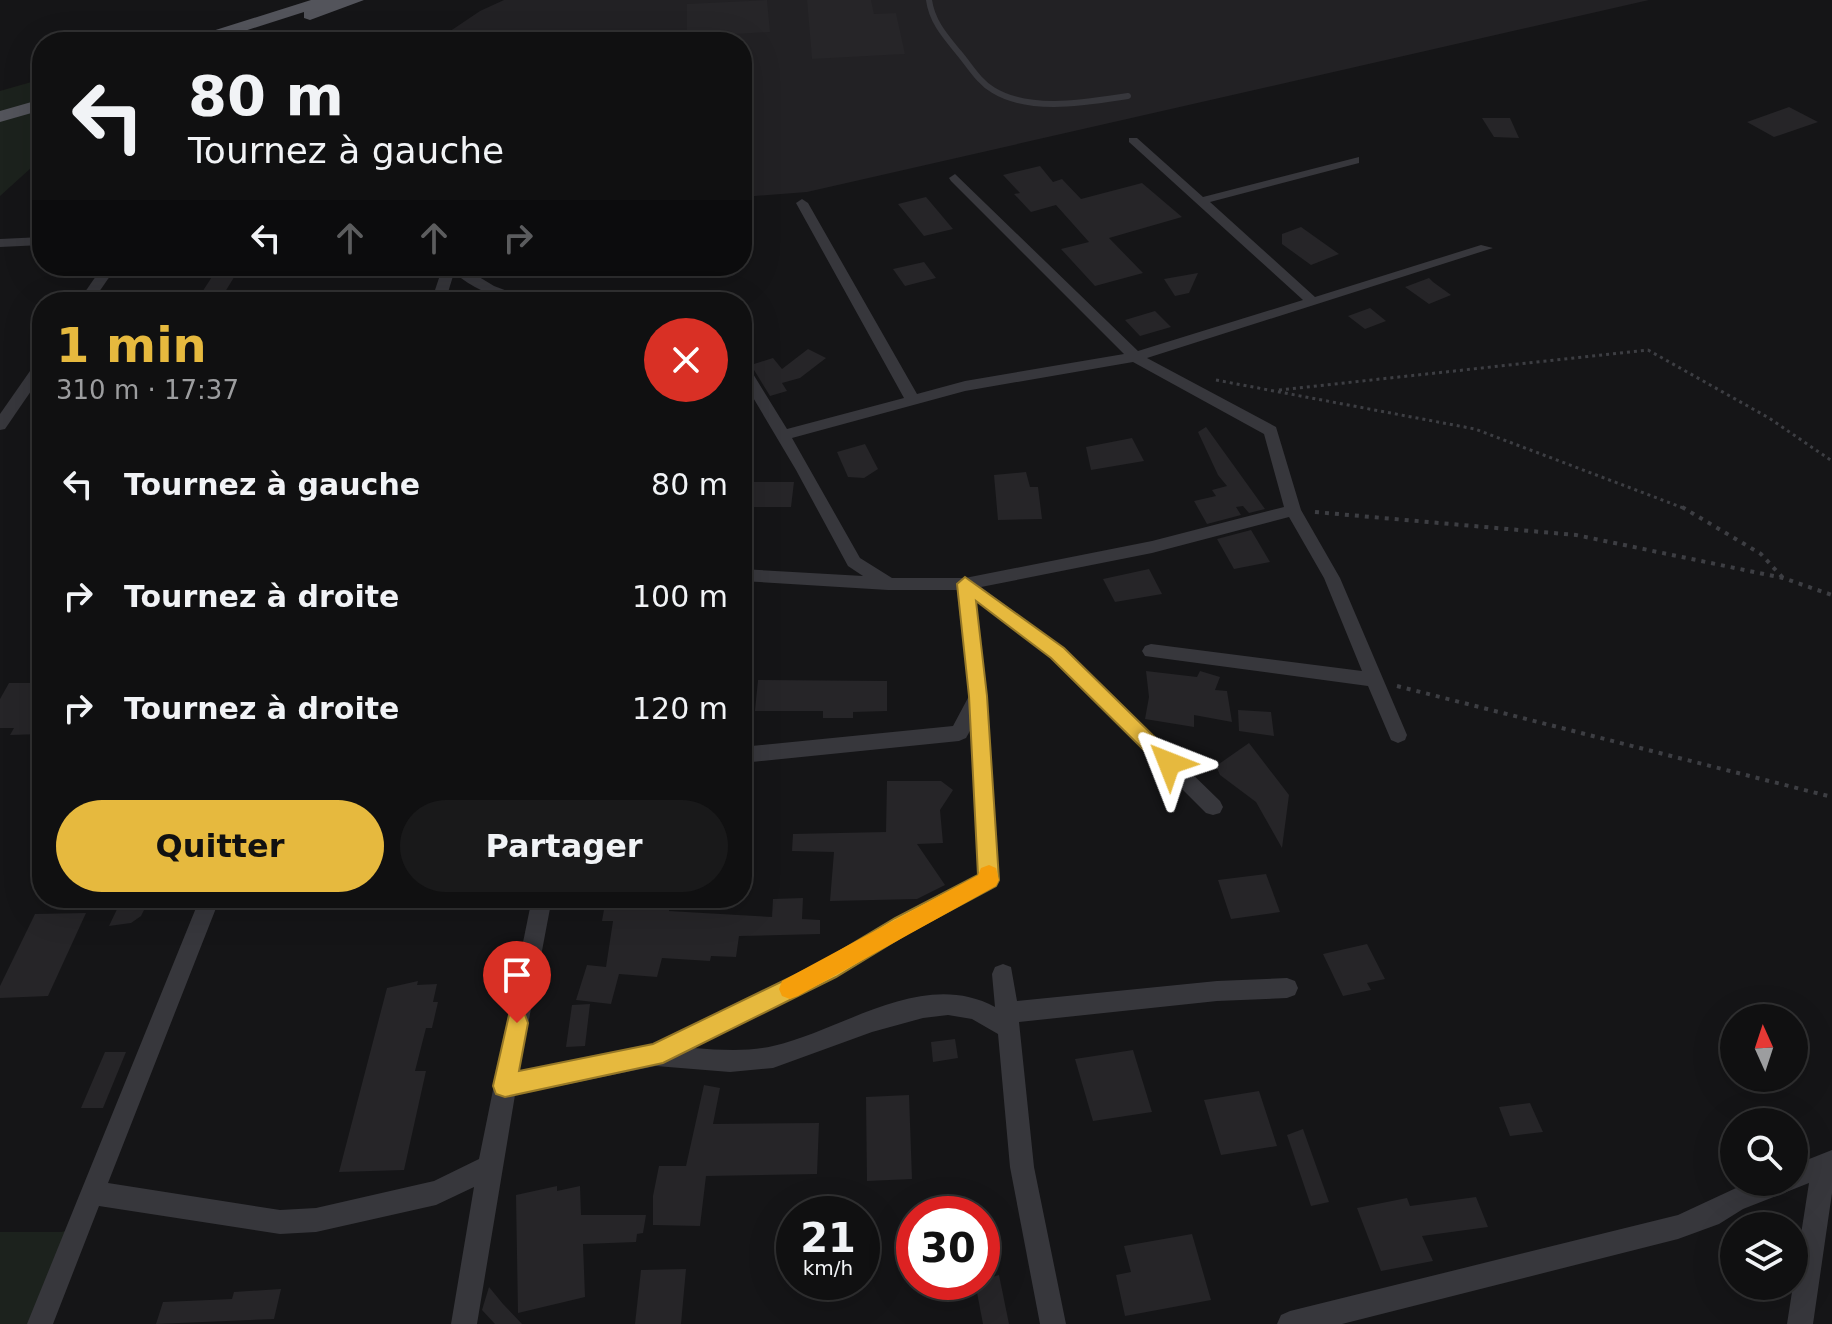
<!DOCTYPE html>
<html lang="fr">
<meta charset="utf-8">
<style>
:root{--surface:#101011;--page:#19191a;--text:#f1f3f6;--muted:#9c9d9f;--line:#303031;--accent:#e6b93e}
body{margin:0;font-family:"DejaVu Sans",sans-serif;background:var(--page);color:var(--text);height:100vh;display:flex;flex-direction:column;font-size:30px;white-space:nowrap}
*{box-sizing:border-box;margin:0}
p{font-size:26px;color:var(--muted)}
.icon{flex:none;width:44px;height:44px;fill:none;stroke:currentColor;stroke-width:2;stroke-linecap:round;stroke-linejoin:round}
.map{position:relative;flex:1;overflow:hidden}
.panel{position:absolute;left:32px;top:292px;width:720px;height:616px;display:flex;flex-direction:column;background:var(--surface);border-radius:32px;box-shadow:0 8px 32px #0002,0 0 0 2px var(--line)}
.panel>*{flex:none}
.top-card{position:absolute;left:32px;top:32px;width:720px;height:244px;border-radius:32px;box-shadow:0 8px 32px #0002,0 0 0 2px var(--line);background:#101011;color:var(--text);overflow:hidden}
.needle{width:52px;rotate:357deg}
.tools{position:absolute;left:1720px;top:1004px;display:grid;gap:16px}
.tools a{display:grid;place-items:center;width:88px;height:88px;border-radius:50%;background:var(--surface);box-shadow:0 8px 32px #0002,0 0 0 2px var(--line);font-size:40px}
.speed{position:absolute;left:776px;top:1196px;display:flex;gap:16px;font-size:40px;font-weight:700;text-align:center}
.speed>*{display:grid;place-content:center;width:104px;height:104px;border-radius:50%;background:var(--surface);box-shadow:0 8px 32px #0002,0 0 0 2px var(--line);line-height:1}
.speed small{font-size:20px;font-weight:400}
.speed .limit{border:12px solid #d22;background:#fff;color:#111}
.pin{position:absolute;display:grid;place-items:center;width:68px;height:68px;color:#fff;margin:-82px -34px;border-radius:50% 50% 50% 0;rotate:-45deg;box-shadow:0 0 8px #0007}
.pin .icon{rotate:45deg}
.me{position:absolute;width:88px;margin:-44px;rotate:315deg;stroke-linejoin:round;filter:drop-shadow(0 0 6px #0008)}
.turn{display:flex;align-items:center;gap:28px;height:168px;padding:0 24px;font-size:36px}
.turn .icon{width:104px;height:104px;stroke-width:2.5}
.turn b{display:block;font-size:56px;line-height:68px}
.lanes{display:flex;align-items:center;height:76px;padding:0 24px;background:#0003;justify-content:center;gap:40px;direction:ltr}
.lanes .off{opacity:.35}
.round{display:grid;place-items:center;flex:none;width:84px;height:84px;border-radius:42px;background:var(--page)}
.summary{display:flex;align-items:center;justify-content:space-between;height:136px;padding:0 24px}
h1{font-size:48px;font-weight:700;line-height:60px;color:var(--accent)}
.action{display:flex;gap:16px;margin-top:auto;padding:16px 24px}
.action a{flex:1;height:92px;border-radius:48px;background:var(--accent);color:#111;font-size:32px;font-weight:700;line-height:92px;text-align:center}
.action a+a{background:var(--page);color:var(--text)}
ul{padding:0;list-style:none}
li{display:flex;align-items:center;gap:24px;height:112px;padding:0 24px}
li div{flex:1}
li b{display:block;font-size:30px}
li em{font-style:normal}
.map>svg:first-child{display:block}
.built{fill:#222124}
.green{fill:#1c221d}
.building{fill:#262528}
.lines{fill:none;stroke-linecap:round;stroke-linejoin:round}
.path-far1{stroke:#3d3e43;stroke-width:3;stroke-dasharray:3 4;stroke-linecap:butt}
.path{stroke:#3d3e43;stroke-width:4;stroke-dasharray:4 6;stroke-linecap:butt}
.lane{stroke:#37373c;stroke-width:6}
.street{fill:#37373c;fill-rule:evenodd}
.primary{fill:#53545b;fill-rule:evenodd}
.route{fill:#e6b93e;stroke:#967828;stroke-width:2}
.slow{fill:#f59e0b}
</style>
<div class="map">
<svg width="1832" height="1324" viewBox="0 0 1832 1324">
<rect width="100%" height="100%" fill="#151517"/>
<polygon class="built" points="504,0 1649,0 807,192 742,197 742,42 434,42 480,11"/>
<g class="green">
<polygon points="42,79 42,158 0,196 0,91"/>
<polygon points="78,1229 40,1324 0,1324 0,1232 61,1232"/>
</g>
<g class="building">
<polygon points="767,0 770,32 687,37 687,4"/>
<polygon points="807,0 871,0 874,14 896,13 905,54 812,59"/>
<polygon points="1789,107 1818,122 1774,137 1747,122"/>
<polygon points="1482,118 1510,118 1519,138 1494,137"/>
<polygon points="1040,166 1053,182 1062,179 1081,199 1142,183 1182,217 1109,238 1143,273 1095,286 1061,249 1089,242 1056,205 1031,212 1014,194 1020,193 1003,175"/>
<polygon points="926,197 953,229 924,236 898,204"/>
<polygon points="1301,227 1339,254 1311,265 1282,244 1282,234"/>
<polygon points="924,262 936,278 905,286 893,269"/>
<polygon points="219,266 241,266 220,300 197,300"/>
<polygon points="1198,273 1189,293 1175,296 1164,279"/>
<polygon points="1429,278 1433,282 1451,295 1429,304 1405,287"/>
<polygon points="1370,308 1386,321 1365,329 1348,316"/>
<polygon points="1155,311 1171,327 1140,336 1125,320"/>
<polygon points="808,349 826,358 800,378 782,383 787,391 770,396 751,365 773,358 782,369"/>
<polygon points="1206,427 1265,509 1249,513 1243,506 1236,507 1241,515 1207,524 1194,501 1216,496 1212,490 1227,486 1218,475 1198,432"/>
<polygon points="1132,438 1144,461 1091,470 1086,447"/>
<polygon points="865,444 878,469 864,478 848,477 837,452"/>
<polygon points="1026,472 1030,487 1038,487 1042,519 998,520 994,475"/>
<polygon points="742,482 794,482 791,507 742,507"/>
<polygon points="1251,530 1270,562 1234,569 1217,539"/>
<polygon points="1149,569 1162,594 1115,602 1103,579"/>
<polygon points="1146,671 1197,677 1200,671 1220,677 1215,690 1227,691 1232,722 1194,715 1194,727 1145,719 1149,697"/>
<polygon points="758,680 887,681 887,711 853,712 853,718 823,718 823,711 755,711"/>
<polygon points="9,683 42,683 42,734 10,735 14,728 0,728 0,699"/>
<polygon points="1238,710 1271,712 1274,736 1239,731"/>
<polygon points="1249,743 1289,795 1282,848 1256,802 1220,775 1216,766"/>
<polygon points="887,781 941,781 953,790 940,810 943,843 917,844 945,885 917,899 830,901 834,852 792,851 793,834 886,832"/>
<polygon points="1266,874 1280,912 1231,919 1218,880"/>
<polygon points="150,898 141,916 131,923 109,926 119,905 127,899"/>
<polygon points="606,898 670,898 669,911 772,917 773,899 803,898 802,919 820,920 820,934 739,936 736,957 711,956 710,961 662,958 657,977 619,974 611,1004 576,1000 587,965 606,967 613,921 602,921"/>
<polygon points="86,913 48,996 0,998 0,986 35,914"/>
<polygon points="1367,944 1385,979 1367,983 1371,990 1343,996 1323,954"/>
<polygon points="418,981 417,985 437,984 433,1002 438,1002 432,1028 426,1028 415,1071 426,1071 404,1170 339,1172 387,988"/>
<polygon points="590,1004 585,1046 566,1047 572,1005"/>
<polygon points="955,1039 958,1058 933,1062 931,1042"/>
<polygon points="1133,1050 1152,1112 1093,1121 1075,1059"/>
<polygon points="105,1052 126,1052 103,1108 81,1108"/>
<polygon points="704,1085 720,1088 713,1124 819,1123 817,1174 706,1176 700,1226 653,1225 653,1196 659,1166 686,1166"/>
<polygon points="1259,1091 1277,1146 1221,1155 1204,1100"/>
<polygon points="909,1095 912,1179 867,1181 866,1097"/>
<polygon points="1530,1103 1543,1132 1510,1136 1499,1107"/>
<polygon points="1303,1129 1329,1202 1311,1206 1287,1135"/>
<polygon points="557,1186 557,1191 580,1186 581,1215 646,1215 643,1233 637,1234 636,1242 583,1244 585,1297 518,1313 516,1195"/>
<polygon points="1476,1197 1488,1227 1422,1236 1433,1261 1381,1271 1357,1208 1407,1198 1410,1206"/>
<polygon points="1192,1234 1211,1300 1125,1316 1116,1275 1131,1272 1124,1246"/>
<polygon points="686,1269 681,1324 635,1324 641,1270"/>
<polygon points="999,1275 1009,1324 983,1324 975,1282"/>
<polygon points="489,1287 503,1304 522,1324 495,1324 482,1310"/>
<polygon points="281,1289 274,1319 156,1324 163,1302 232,1299 234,1292"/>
</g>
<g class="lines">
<g class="path-far1">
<polyline points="1216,380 1475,429 1686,509"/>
<polyline points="1279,390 1648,350 1769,418 1832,461"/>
</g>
<g class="path">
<polyline points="1682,507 1761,554 1783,578"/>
<polyline points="1315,512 1576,535 1783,578 1832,595"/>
<polyline points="1397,686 1832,797"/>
</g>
<path class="lane" d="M 929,0 C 932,22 946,37 959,53 C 970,66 979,82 993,90 C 1030,113 1088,102 1128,96"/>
<g class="street">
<path d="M 1129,138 L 1137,138 L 1203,197 L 1359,157 L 1359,163 L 1210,202 L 1315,297 L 1481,245 L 1493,248 L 1147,358 L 1276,427 L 1301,510 L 1340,578 L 1407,735 L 1405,740 L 1398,743 L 1391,740 L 1368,686 L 1145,656 L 1142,651 L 1145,646 L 1151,644 L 1362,671 L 1324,578 L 1289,517 L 1152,553 L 981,587 L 1063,648 L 1220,801 L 1223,807 L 1220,813 L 1213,815 L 1206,813 L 1051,658 L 976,601 L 987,696 L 999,880 L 996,886 L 909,932 L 836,977 L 694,1048 C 720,1050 747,1052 773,1046 C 844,1030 922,968 995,1007 L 992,974 L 995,967 L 1003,964 L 1011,967 L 1017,1001 L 1217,981 L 1287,978 L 1295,981 L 1298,988 L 1295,995 L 1287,998 L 1217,1001 L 1019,1022 L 1034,1167 L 1066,1324 L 1040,1324 L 1010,1167 L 998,1034 L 972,1019 L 948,1015 L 923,1018 L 872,1032 L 773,1068 L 730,1072 L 656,1066 L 515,1095 L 477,1324 L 451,1324 L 474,1187 L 436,1205 L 316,1232 L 280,1234 L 99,1206 L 53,1324 L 27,1324 L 200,898 L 220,898 L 108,1183 L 280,1210 L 316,1208 L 434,1181 L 479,1159 L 532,898 L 552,898 L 519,1072 L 653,1044 L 820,963 L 895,918 L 978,875 L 971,729 L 966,738 L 959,741 L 742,763 L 742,747 L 953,726 L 969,696 L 957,590 L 888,590 L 742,581 L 742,569 L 863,576 L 848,566 L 796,470 L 742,379 L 742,362 L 747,364 L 787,429 L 904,398 L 796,203 L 802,199 L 808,203 L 917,394 L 965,381 L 1124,354 L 951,181 L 949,178 L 955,174 L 1138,351 L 1303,300 L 1129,142 ZM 1133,362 L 1264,434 L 1284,507 L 1152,541 L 965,578 L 892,578 L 860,558 L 792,438 L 965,391 Z"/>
<polygon points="42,237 42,245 0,247 0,239"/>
<polygon points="103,266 117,266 92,302 78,302"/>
<path d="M 443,266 L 461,266 L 494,286 L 536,302 C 503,302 480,293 454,273 L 445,302 L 431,302 Z"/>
<polygon points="42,360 42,375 5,429 0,430 0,414 37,361"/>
<polygon points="1832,1150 1832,1193 1813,1324 1787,1324 1809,1183 1743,1209 1719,1224 1678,1239 1342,1324 1277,1324 1281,1315 1290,1311 1678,1215 1749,1182 1794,1182 1794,1165"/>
</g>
<g class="primary">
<polygon points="311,0 364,0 310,20 304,18 304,12 210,42 185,42 187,39"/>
<polygon points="42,99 42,110 0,122 0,111"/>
</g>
</g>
<polygon class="route" points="965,577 1064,648 1175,757 1178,763 1175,768 1162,768 1051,658 976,601 987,696 999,880 996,886 910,932 836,977 663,1063 505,1097 496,1094 493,1086 509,1015 517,1012 525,1015 528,1023 519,1071 653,1044 820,963 895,918 978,875 969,696 957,584"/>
<polygon class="slow" points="989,865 996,868 999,880 996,886 798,996 790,999 782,996 779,989 782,981 978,875 981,868"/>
</svg>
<div class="tools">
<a><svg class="needle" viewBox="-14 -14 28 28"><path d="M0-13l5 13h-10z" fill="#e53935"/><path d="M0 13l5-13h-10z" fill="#9c9d9f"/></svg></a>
<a><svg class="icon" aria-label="search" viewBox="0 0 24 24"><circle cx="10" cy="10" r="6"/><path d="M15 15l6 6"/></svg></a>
<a><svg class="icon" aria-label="layers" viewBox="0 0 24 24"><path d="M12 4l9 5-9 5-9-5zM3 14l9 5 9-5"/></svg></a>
</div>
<div class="speed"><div>21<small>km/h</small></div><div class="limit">30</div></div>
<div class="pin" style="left:517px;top:1023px;background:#d93025"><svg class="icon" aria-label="arrive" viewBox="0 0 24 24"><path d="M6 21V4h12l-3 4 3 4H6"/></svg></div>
<svg class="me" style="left:1169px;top:763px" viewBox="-20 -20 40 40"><path d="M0-17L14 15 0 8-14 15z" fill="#e6b93e" stroke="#fff" stroke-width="4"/></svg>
<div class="top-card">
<div class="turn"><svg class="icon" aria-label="left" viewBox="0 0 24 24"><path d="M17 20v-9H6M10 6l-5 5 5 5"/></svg><div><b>80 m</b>Tournez à gauche</div></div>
<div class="lanes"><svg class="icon" aria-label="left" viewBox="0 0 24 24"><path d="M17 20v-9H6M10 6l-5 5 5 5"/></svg><svg class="icon off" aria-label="ahead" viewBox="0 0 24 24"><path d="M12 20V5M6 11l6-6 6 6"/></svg><svg class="icon off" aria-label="ahead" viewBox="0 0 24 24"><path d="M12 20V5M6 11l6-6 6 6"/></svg><svg class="icon off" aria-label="right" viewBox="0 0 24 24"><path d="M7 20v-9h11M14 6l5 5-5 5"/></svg></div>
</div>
<section class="panel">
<div class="summary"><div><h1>1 min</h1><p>310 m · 17:37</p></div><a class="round" style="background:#d93025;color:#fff"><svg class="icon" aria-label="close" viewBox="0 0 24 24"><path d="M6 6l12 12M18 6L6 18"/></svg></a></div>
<ul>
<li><svg class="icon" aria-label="left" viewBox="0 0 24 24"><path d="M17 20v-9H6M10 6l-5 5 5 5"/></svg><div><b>Tournez à gauche</b></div><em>80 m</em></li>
<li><svg class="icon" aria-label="right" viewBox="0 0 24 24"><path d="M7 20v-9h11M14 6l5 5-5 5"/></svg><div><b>Tournez à droite</b></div><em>100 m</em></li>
<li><svg class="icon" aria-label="right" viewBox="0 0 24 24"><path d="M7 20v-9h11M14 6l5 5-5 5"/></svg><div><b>Tournez à droite</b></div><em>120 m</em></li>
</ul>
<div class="action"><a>Quitter</a><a>Partager</a></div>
</section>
</div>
